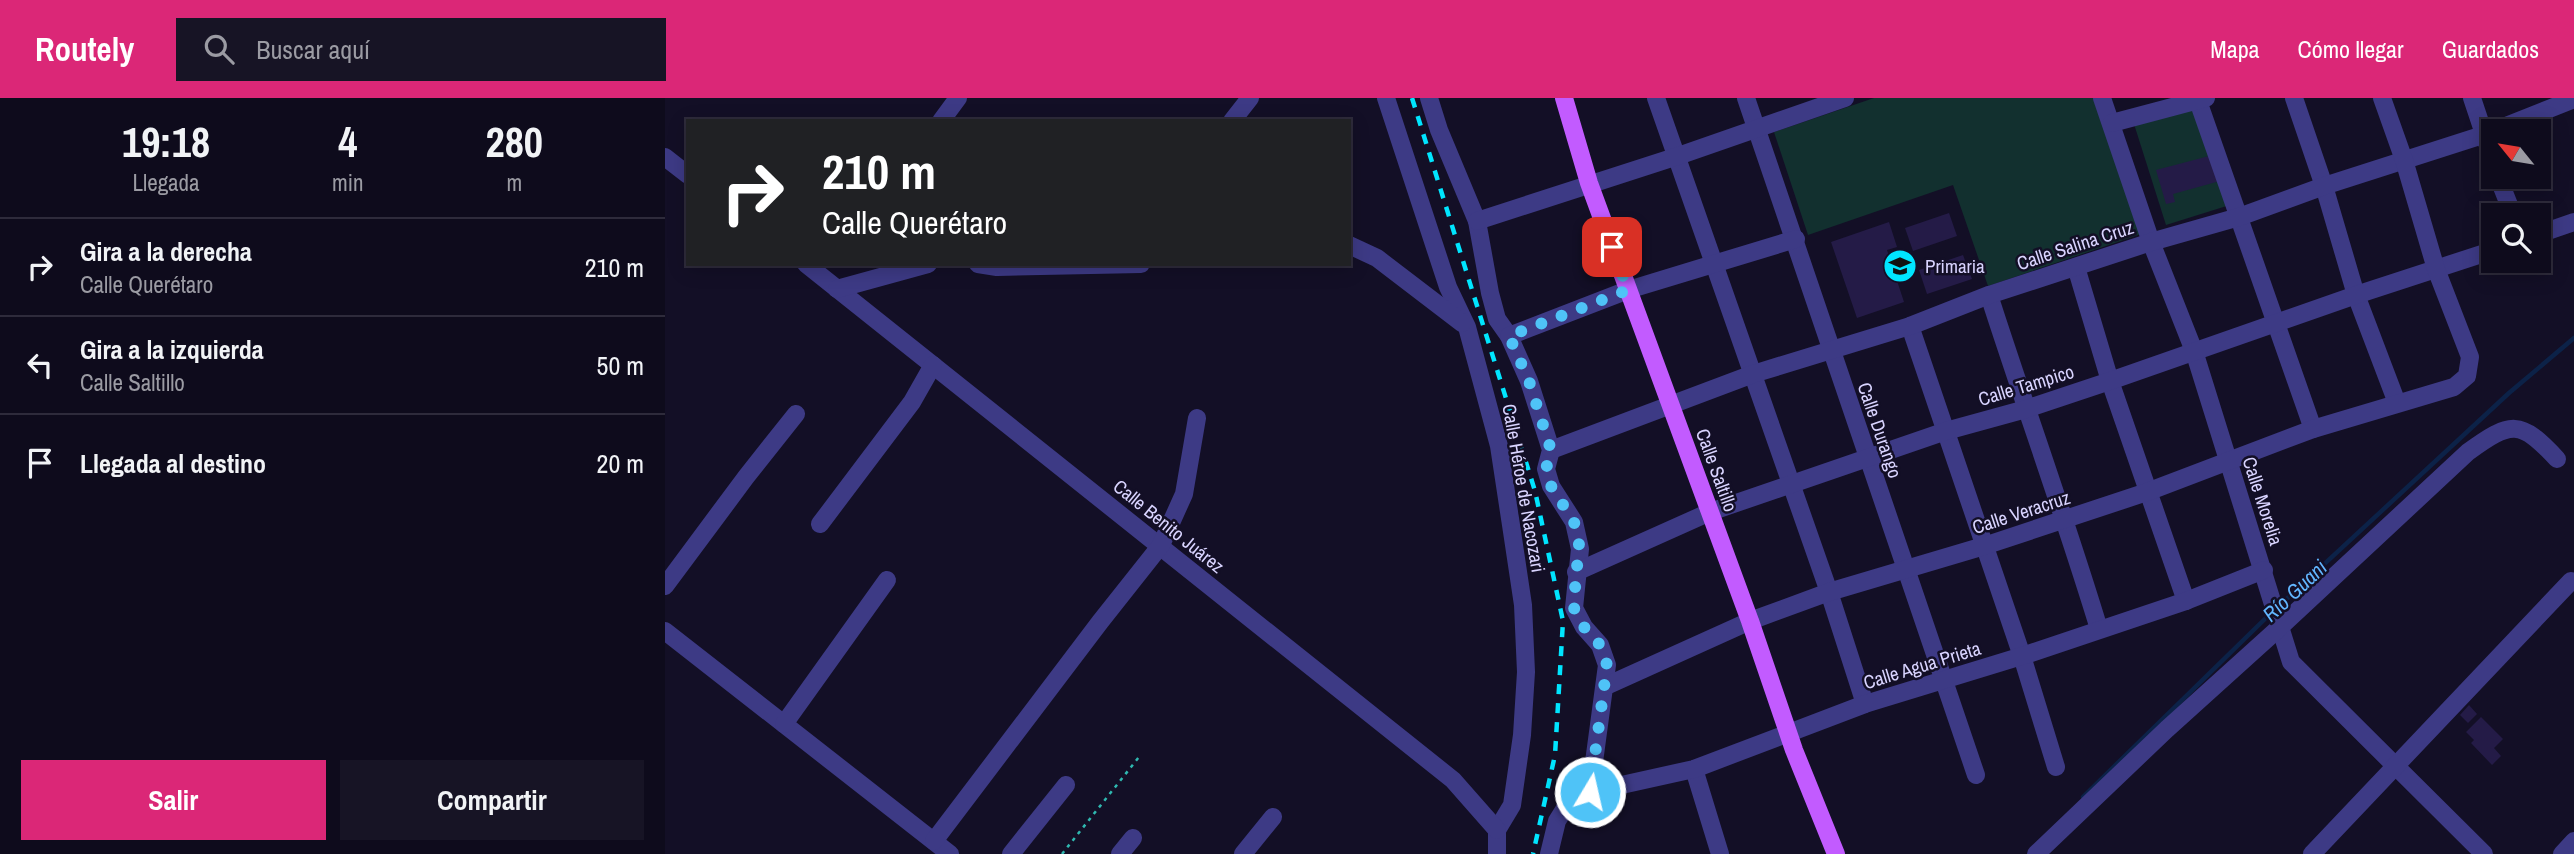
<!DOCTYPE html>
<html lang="es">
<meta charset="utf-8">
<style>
:root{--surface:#0e0b1c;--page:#171425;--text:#f1f3f6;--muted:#9b9ba3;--line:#2e2b3b;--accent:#db2777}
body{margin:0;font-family:"Archivo Narrow",sans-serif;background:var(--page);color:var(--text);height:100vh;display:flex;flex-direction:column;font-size:26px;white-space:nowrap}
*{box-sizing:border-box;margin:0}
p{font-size:23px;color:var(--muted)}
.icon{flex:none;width:38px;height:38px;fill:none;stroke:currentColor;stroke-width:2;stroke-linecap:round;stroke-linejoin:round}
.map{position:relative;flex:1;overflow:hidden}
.drawer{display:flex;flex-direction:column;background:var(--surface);width:665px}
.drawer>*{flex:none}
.top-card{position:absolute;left:21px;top:21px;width:665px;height:147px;border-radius:0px;box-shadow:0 4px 18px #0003,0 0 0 2px var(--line);background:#202124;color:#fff;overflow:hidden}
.needle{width:46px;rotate:300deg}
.tools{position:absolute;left:1816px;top:21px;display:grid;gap:14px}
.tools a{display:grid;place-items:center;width:70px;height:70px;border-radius:0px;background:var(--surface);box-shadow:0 4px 18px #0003,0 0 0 2px var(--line);font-size:35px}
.pin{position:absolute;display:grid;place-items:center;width:60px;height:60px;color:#fff;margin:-30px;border-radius:14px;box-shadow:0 4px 10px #0006}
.me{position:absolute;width:77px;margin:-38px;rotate:9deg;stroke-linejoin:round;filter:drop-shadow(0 0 5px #0008)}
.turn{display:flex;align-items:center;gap:24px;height:147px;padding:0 21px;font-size:32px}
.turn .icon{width:91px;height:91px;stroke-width:2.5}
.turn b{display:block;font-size:49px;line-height:60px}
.eta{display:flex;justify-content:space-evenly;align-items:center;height:119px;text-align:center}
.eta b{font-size:42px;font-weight:700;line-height:49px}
.button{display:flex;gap:14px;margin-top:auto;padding:14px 21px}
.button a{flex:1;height:80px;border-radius:0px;background:var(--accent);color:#fff;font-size:28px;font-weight:700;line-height:80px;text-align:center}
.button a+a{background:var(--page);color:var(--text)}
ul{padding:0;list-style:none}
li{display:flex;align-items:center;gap:21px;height:98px;padding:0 21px;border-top:2px solid var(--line)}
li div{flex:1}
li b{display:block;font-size:26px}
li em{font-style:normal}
header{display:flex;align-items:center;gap:42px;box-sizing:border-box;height:98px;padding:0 35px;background:var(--accent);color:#fff}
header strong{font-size:33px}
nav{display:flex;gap:38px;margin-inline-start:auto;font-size:24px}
.search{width:490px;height:63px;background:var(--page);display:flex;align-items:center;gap:18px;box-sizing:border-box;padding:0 24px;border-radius:0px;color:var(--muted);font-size:26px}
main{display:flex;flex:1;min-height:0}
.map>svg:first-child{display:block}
.green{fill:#12302f}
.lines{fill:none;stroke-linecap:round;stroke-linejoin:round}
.stream{stroke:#0c2248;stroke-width:4.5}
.building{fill:#241b47}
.path{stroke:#2fb8b0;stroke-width:2.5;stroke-dasharray:3.5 5;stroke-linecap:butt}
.minor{stroke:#3d3a85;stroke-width:18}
.major{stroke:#c25bff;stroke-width:18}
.rail{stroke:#00e5ff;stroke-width:4.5;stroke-dasharray:10 9;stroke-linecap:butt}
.route{stroke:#4fc3f7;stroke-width:12;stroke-dasharray:0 21.6}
.labels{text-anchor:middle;stroke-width:5;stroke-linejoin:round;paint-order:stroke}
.street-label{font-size:19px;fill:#d9d4ff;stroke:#130f26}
.poi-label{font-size:19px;fill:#d9d4ff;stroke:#130f26;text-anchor:start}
.water-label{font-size:21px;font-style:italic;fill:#62b6ff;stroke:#130f26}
</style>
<header>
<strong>Routely</strong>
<div class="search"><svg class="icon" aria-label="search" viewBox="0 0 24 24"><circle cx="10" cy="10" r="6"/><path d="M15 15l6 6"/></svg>Buscar aquí</div>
<nav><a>Mapa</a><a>Cómo llegar</a><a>Guardados</a></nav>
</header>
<main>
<section class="drawer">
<div class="eta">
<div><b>19:18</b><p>Llegada</p></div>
<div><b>4</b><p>min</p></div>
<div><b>280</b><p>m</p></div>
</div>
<ul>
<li><svg class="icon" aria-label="right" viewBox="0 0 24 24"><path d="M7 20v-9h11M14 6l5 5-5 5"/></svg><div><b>Gira a la derecha</b><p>Calle Querétaro</p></div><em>210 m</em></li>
<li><svg class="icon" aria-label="left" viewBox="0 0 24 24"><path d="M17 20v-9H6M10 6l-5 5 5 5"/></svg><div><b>Gira a la izquierda</b><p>Calle Saltillo</p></div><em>50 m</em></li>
<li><svg class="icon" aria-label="arrive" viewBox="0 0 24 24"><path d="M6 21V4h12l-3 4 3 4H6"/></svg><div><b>Llegada al destino</b></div><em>20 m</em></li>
</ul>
<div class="button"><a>Salir</a><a>Compartir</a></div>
</section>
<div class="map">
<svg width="1909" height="756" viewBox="0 0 1909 756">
<rect width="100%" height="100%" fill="#130f26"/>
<g class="green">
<polygon points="1209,0 1440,0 1485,133 1323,188 1288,87 1143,137 1109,34"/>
<polygon points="1535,4 1568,106 1501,127 1469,26"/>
</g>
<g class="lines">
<g class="stream">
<polyline points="1614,508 1844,295 1909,240"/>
<polyline points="1418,699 1605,516"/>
</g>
</g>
<g class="building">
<polygon points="1548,57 1555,83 1508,96 1510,104 1501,106 1491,72"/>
<polygon points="1284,115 1292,138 1248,153 1240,130"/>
<polygon points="1224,124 1232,149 1222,152 1239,204 1192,220 1166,144"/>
<polygon points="1298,157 1307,181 1262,196 1254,172"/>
<polygon points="1804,607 1812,616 1803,625 1795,617"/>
<polygon points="1816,619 1838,641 1829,650 1836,658 1827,667 1806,645 1809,642 1801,634"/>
</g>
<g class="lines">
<polyline class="path" points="397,756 474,659"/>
<g class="minor">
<polyline points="721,0 783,189 802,229 834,348 846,427 858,507 861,574 857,637 847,707 832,732 832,756"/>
<polyline points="764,0 774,32 812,123 825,195 832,221 844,238 864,283 886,352 881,371 886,388 909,424 915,451 909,510 919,529 935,547 942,567 925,694"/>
<polyline points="991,0 1164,494 1200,606"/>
<polyline points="1081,0 1311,677"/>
<polyline points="1437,0 1486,144 1529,253 1626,564 1819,756"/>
<polyline points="1532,0 1648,331"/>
<polyline points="1629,0 1659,88 1691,197 1732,305"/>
<polyline points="1807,0 1829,66"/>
<polyline points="276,23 293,0"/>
<polyline points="567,23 585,0"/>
<polyline points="1447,25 1541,0"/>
<polyline points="0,59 23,77"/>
<polyline points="1833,79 1848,117"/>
<polyline points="812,123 1013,58 1180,0"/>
<polyline points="1874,136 1909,124"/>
<polyline points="684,147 712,160 797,225"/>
<polyline points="141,166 788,682 832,732"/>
<polyline points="313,166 332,169 476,166"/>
<polyline points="1411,169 1445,283 1521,503"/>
<polyline points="172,191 263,166"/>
<path d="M 1324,197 C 1360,309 1400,419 1434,531"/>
<polyline points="1245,228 1357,558 1391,669"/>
<polyline points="844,238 963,192 1131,141"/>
<polyline points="886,352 1088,276 1245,228 1324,197 1486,144 1574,119 1659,88 1818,37 1909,1"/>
<polyline points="155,426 247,304 268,267"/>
<polyline points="911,474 1045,414 1281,333 1361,311 1445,283 1691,197 1829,152"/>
<polyline points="0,488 81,379 131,316"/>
<polyline points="0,533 285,756"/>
<polyline points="941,588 1085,523 1164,494 1319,448 1482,394 1648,331 1789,289 1802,278 1805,259 1771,171 1739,62 1717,0"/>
<polyline points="119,626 222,482"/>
<polyline points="1029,671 1055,756"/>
<polyline points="269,743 435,524 496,447 519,396 532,320"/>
<polyline points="346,756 401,687"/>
<polyline points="455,756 468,740"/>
<polyline points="578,756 608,719"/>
<polyline points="884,756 892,723 902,707 925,694 1029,671 1200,606 1357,558 1521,503 1599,472"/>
<path d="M 1371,756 L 1502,631 L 1615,529 L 1803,354 C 1846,323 1855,321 1892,361"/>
<polyline points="1647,756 1906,483"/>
<polyline points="1897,756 1909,743"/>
</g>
<polyline class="major" points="899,0 924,85 1085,523 1129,652 1171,756"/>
<polyline class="rail" points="747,0 870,393 898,523 890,657 868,756"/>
</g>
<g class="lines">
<polyline class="route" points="925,694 942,567 935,547 919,529 909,510 911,474 915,451 909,424 886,388 881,371 886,352 864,283 844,238 963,192 947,149"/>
</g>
<defs>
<symbol id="school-disc" viewBox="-11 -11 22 22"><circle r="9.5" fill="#00e5ff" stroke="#130f26"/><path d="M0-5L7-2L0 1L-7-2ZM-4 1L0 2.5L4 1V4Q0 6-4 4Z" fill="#111"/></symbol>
</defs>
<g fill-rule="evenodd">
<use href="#school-disc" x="1216" y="149" width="38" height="38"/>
</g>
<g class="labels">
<g class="street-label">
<text transform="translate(1410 147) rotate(-18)" y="7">Calle Salina Cruz</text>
<text transform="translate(1361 287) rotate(-17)" y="7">Calle Tampico</text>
<text transform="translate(1215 332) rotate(71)" y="7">Calle Durango</text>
<text transform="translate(1052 372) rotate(70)" y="7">Calle Saltillo</text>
<text transform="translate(859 390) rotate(80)" y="7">Calle Héroe de Nacozari</text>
<text transform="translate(1598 403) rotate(72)" y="7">Calle Morelia</text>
<text transform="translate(1356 414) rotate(-18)" y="7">Calle Veracruz</text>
<text transform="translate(504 428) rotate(39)" y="7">Calle Benito Juárez</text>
<text transform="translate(1257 567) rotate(-17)" y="7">Calle Agua Prieta</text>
</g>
<g class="poi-label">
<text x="1260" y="175">Primaria</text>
</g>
<g class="water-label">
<text transform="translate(1630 493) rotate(-43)" y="7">Río Guani</text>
</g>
</g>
</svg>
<div class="tools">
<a><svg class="needle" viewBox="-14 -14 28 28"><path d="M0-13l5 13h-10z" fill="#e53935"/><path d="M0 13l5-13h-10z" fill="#9b9ba3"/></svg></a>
<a><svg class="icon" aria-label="search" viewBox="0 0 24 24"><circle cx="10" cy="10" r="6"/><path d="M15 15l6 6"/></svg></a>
</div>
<div class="pin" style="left:947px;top:149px;background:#d93025"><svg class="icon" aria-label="arrive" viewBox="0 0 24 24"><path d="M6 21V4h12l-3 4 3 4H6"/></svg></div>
<svg class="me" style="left:925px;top:694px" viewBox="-20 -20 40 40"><circle r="17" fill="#4fc3f7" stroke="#fff" stroke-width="3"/><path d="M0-11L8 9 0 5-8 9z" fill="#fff"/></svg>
<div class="top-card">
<div class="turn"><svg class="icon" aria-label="right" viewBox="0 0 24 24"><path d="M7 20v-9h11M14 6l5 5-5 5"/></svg><div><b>210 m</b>Calle Querétaro</div></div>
</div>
</div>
</main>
